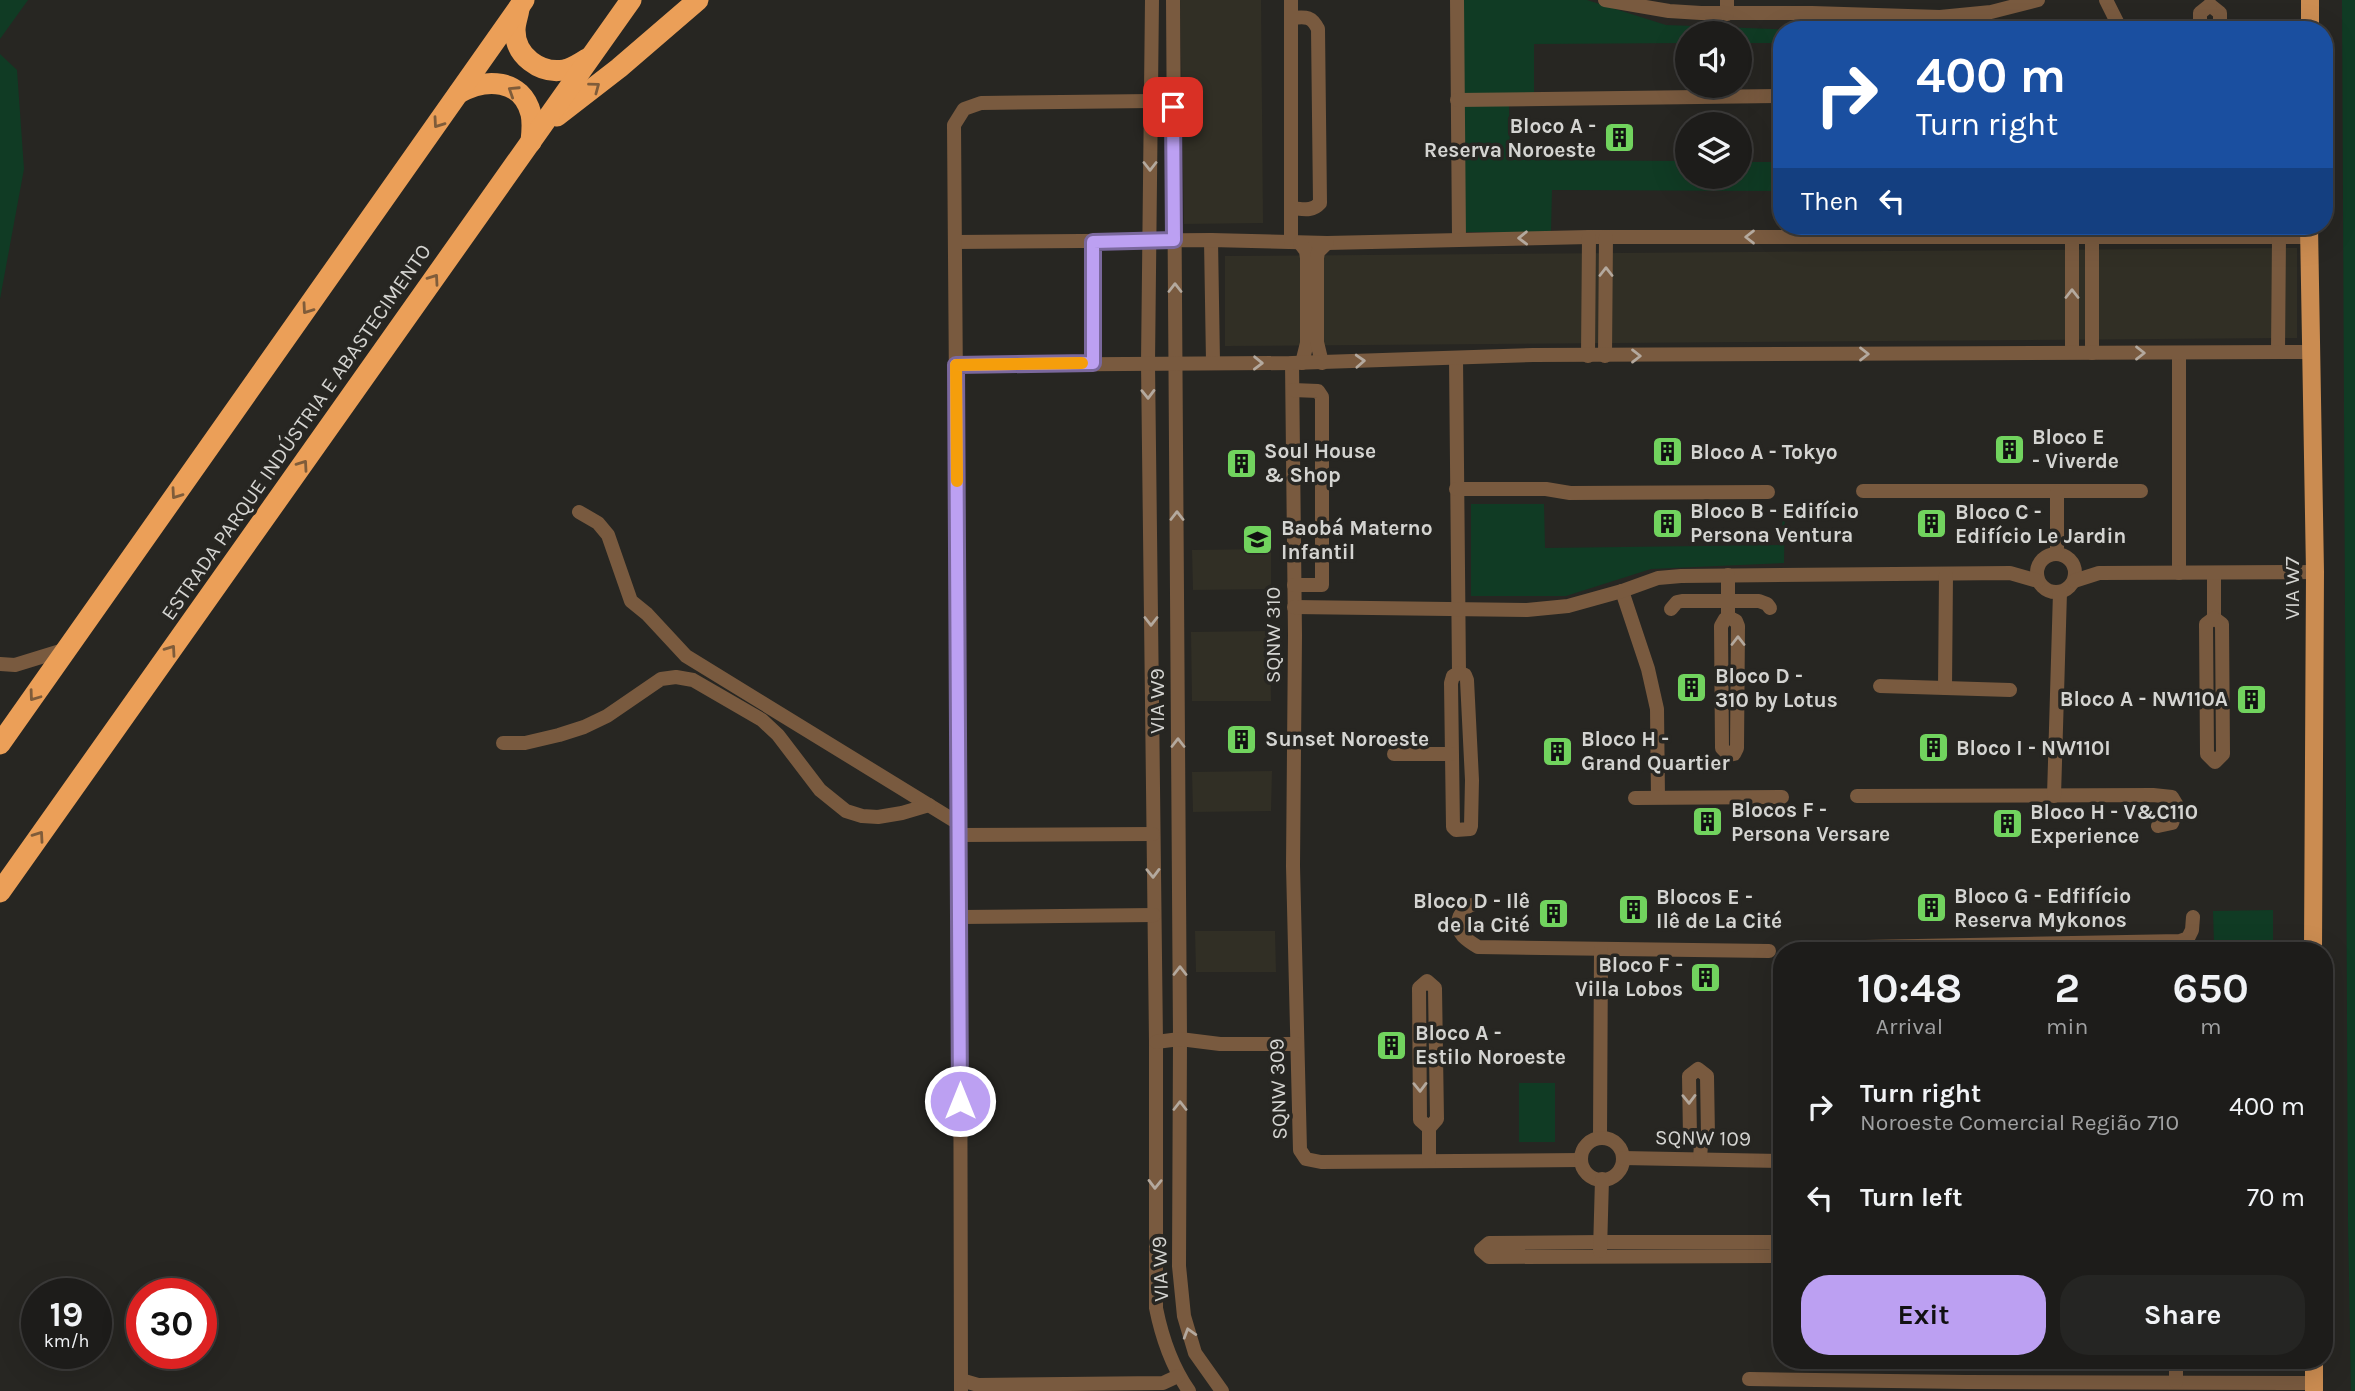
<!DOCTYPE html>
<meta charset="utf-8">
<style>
:root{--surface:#1d1c1a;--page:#252523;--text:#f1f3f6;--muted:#a0a1a2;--line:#3b3a39;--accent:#bca0f2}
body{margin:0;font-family:Karla,sans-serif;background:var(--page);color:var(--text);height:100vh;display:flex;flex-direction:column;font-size:26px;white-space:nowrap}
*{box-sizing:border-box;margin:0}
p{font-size:23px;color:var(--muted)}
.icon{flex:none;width:38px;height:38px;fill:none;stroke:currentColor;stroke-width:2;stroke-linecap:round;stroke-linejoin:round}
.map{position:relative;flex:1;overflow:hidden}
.drawer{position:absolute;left:1773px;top:942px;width:560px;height:427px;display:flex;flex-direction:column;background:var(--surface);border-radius:28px;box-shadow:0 7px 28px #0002,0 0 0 2px var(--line)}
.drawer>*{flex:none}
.guide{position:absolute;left:1773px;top:21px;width:560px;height:214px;border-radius:28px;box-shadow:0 7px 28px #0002,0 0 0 2px var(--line);background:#1a4fa0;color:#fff;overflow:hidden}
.controls{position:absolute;left:1675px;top:21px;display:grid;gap:14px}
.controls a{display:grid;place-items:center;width:77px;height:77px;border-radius:50%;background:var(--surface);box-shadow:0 7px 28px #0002,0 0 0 2px var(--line);font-size:35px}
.speed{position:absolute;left:21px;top:1278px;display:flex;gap:14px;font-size:35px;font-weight:700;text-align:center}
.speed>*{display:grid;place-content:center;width:91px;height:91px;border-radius:50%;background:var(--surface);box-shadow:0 7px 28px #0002,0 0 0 2px var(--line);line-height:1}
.speed small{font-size:18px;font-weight:400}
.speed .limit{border:10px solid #d22;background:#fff;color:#111}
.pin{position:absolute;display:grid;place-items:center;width:60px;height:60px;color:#fff;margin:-30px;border-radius:14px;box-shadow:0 4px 10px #0006}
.me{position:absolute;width:77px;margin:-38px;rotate:0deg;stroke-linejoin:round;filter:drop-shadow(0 0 5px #0008)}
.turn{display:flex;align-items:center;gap:24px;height:147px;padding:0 28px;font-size:32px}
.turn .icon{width:91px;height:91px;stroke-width:2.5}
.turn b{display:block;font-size:49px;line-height:60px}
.then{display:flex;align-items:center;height:66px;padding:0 28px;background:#0003;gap:14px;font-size:26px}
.eta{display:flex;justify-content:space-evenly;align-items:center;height:119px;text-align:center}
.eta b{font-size:42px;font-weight:700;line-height:49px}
.primary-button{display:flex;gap:14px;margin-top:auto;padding:14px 28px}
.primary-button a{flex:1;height:80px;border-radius:28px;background:var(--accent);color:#111;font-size:28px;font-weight:700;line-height:80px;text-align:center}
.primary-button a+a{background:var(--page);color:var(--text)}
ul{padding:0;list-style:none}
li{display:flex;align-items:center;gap:21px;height:91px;padding:0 28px}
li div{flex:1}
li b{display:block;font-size:26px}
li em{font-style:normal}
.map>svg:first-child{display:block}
.built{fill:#312f25}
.green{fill:#103b24}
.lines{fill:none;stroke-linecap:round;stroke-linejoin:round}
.minor{stroke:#795a3f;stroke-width:14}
.major{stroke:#cb8c51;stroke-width:18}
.highway{stroke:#eb9f58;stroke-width:21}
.oneway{stroke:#7f5c3a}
.oneway2{stroke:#b4a99e}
.route-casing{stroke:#7a689d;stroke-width:18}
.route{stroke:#bca0f2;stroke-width:12}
.slow{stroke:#f59e0b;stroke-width:12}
.labels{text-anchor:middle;stroke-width:7;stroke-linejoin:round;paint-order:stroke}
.poi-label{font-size:21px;font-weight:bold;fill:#d4d4d1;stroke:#272622;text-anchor:start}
.street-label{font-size:21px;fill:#d4d4d1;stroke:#272622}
</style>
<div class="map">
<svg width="2355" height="1391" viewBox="0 0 2355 1391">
<rect width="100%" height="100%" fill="#272622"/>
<g class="built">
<polygon points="1180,0 1261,0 1263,223 1184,224"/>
<polygon points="2297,248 2297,338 1225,346 1225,256"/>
<polygon points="1271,549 1271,589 1193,590 1192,550"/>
<polygon points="1270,631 1271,701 1192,701 1191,632"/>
<polygon points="1272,771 1271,811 1193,812 1192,772"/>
<polygon points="1195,931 1275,931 1276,972 1196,972"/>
</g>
<g class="green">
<polygon points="0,0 28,0 0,39"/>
<polygon points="1463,0 1587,0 1666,25 1797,30 1782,30 1781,43 1740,43 1740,33 1687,33 1687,43 1534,44 1534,93 1462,93"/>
<polygon points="2342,0 2355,0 2355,1391 2351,1391 2348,1221"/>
<polygon points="0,54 17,70 24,169 0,299"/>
<polygon points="1461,105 1509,105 1510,160 1687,161 1687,177 1740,177 1740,162 1777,162 1777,191 1552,190 1551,232 1463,232"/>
<polygon points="1785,500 1784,563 1651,569 1566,596 1471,596 1471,504 1544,504 1545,548 1780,545"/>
<polygon points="2273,910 2273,942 2214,944 2213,911"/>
<rect x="1519" y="1083" width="36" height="59"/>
</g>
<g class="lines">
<g class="minor">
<path d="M 1152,0 L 1148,363 L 1156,1042 L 1156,1308 C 1162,1338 1171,1365 1189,1391"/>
<polyline points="1173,0 1180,1039 1179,1266 1184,1316 1195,1353 1222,1391"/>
<polyline points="1457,0 1459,239"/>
<polyline points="1605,0 1669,11 1701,13 1812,13 1940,17 1991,12 2038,0"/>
<polyline points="1727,0 1727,14"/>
<polyline points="2106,0 2121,30"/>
<polyline points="2210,5 2220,13 2220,30"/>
<path d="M 1291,18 C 1305,17 1311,15 1318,29 L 1320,203 C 1312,212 1303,209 1292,208"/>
<polyline points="2200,30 2200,13 2210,5"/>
<polyline points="1457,100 1777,96"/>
<polyline points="1788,227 1816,226"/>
<polyline points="2072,236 2072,352"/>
<polyline points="1211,240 1213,362"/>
<polyline points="955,242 1211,240 1327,243 1589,237 2308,237"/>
<polyline points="1291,242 1291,0"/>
<polyline points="1300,243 1306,251 1307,258 1307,343 1302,363"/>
<polyline points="2278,352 2279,237"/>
<polyline points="2092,353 2092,236"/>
<polyline points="2179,353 2179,573"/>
<polyline points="1588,356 1589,237"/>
<polyline points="1605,356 1606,237"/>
<polyline points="1456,358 1459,673"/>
<polyline points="1093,363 1093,242"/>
<polyline points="1292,363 1295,635 1293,866 1300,1150 1306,1159 1321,1162 1581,1160"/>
<polyline points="1322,363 1317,342 1317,258 1318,252 1327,243"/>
<polyline points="956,365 1292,363 1533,355 2310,352"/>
<polyline points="1293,390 1318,391 1322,397 1322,585 1294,585"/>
<polyline points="1456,489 1546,489 1570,493 1768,492"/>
<polyline points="1863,491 2141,491"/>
<polyline points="2057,492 2057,554"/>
<polyline points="579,512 598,523 608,535 631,601 647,614 686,656 958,823"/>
<circle cx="2056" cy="573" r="19"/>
<polyline points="2214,574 2214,618"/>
<polyline points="2074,581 2099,573 2315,572"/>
<polyline points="1622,591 1648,669 1657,709 1658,797"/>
<polyline points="1294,607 1527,610 1568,606 1622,591 1658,578 1681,576 2010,573 2038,581"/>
<polyline points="1671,609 1677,602 1682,601 1759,601 1767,604 1770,608"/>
<polyline points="1728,617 1736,621 1738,626 1737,748 1734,754 1729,755 1722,748 1721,626 1725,619 1728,617 1728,575"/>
<polygon points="2214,618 2222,624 2223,754 2215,762 2207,754 2206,624"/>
<polyline points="0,664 15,665 67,649"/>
<polygon points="1459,673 1465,675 1467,680 1472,780 1471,826 1470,829 1456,830 1453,827 1451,683 1453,676"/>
<polyline points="1880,686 2010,690"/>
<polyline points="1945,688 1946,575"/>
<polyline points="503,743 525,743 559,735 584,727 607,716 661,679 676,677 693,680 762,720 778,735 820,790 846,811 862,816 878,817 902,813 929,805"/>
<polyline points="1394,754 1451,754"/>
<polyline points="1857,796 2153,795 2172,797 2178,807 2172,823 2158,826"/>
<polyline points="2054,796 2060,592"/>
<polyline points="1635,798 1782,797"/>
<polyline points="959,835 1153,834"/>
<path d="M 1475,904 C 1461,907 1452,923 1463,936 C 1467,940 1473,944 1478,947 L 1769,951"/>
<polyline points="960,917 1154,915"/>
<polyline points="1861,950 1865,947 2180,941 2188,938 2192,930 2193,917"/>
<polyline points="1156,1042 1180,1039 1220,1044 1297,1044"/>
<polyline points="1600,1138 1601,949"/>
<circle cx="1602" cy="1159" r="21"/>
<polyline points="1623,1158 1782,1161"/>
<polyline points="1700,1158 1701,1145 1708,1136 1707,1076 1698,1069 1689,1076 1690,1137 1701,1145"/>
<polyline points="1429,1161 1429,1128 1437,1119 1435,988 1427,981 1419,988 1420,1120 1429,1128"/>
<polygon points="1600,1242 1772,1242 1779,1248 1774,1256 1489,1257 1481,1250 1489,1243"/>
<polyline points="1600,1251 1602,1179"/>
<polyline points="1749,1379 1966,1382 2314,1383"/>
<polyline points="961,1380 978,1385 1163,1383 1178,1376"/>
<polyline points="2176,1382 2176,1360"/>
<polyline points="961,1391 960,917 954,125 964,109 981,103 1152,101"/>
</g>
<g class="major">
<polyline points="2310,30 2310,0"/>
<polyline points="2309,226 2315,572 2313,950"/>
<polyline points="2314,1360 2314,1391"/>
</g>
<g class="highway">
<path d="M 519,9 C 518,16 515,23 515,30 C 515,56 540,74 564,70 C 572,69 581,62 589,58"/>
<path d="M 459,93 C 485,78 522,78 531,114 C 533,123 532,133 531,142"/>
<polyline points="557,116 619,68 698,0"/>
<polyline points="0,744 524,0"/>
<polyline points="0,892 631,0"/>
</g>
</g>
<defs><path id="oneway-chevron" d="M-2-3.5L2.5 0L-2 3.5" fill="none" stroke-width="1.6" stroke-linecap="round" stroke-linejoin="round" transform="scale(1.75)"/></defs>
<g class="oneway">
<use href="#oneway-chevron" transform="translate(595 87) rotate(-37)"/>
<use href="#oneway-chevron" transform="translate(513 91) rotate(-147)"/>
<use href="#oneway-chevron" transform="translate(438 123) rotate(125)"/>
<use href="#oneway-chevron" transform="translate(434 279) rotate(-55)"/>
<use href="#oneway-chevron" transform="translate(307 309) rotate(125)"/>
<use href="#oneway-chevron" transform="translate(303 465) rotate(-55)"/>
<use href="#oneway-chevron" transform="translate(176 494) rotate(125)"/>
<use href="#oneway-chevron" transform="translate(171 650) rotate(-55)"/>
<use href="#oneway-chevron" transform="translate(34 696) rotate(126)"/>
<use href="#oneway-chevron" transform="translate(39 836) rotate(-55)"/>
</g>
<g class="oneway2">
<use href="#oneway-chevron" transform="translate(1150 166) rotate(90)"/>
<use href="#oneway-chevron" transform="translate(1750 237) rotate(-180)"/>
<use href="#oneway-chevron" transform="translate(1523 238) rotate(179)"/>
<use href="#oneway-chevron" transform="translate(1606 272) rotate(-90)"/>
<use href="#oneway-chevron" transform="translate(1175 288) rotate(-90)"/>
<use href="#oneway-chevron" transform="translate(2072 294) rotate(-90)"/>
<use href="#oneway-chevron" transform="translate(2140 353)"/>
<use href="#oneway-chevron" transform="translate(1864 354)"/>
<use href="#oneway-chevron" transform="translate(1636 356)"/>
<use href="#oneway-chevron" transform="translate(1360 361) rotate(-3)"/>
<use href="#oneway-chevron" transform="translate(1258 363) rotate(1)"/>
<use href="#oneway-chevron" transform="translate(1148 394) rotate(89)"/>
<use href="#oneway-chevron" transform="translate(1177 516) rotate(-90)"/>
<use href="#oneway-chevron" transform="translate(1151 621) rotate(90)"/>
<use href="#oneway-chevron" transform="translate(1738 641) rotate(-90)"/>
<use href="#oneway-chevron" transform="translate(1178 743) rotate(-90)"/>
<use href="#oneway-chevron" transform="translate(1153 873) rotate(89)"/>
<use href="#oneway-chevron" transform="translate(1180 971) rotate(-90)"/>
<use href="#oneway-chevron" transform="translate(1420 1087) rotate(89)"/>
<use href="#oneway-chevron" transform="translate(1689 1099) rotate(89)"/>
<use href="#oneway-chevron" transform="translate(1180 1106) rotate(-90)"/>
<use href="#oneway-chevron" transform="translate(1155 1184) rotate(91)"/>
<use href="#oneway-chevron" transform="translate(1189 1333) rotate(-107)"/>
</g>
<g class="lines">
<defs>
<polyline id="route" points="960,1101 956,365 1093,363 1093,242 1174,240 1173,107"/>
</defs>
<use href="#route" class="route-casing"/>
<use href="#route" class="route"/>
<polyline class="slow" points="957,481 956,365 1082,363"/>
</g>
<defs>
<symbol id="building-square" viewBox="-11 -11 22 22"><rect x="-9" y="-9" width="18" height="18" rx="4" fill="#71d35e" stroke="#272622"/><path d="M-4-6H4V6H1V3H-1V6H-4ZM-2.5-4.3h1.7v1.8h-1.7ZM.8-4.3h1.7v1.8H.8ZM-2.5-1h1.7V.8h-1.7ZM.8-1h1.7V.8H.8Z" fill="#111"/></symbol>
<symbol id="school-square" viewBox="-11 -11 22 22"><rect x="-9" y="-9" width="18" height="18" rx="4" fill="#71d35e" stroke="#272622"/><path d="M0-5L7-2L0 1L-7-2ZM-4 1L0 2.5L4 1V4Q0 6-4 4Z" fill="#111"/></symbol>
</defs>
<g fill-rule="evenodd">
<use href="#building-square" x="1602" y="120" width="35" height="35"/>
<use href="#building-square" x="1992" y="432" width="35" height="35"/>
<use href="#building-square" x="1650" y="434" width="35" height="35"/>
<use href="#building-square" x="1224" y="446" width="35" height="35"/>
<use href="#building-square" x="1650" y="506" width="35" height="35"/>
<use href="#building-square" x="1914" y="506" width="35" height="35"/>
<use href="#school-square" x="1240" y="522" width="35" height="35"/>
<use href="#building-square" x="1674" y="670" width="35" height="35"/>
<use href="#building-square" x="2234" y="682" width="35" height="35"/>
<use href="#building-square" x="1224" y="722" width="35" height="35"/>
<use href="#building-square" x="1916" y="730" width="35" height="35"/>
<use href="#building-square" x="1540" y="734" width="35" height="35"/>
<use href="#building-square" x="1690" y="804" width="35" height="35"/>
<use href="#building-square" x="1990" y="806" width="35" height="35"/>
<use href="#building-square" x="1914" y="890" width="35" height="35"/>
<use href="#building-square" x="1616" y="892" width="35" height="35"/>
<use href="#building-square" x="1536" y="896" width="35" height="35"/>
<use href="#building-square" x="1688" y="960" width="35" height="35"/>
<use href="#building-square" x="1374" y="1028" width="35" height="35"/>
</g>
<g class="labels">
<g class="poi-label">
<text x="1596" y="133" text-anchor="end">Bloco A -<tspan x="1596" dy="24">Reserva Noroeste</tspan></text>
<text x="2032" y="444">Bloco E<tspan x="2032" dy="24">- Viverde</tspan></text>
<text x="1264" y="458">Soul House<tspan x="1264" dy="24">&amp; Shop</tspan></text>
<text x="1690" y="459">Bloco A - Tokyo</text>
<text x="1690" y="518">Bloco B - Edifício<tspan x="1690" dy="24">Persona Ventura</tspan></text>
<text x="1955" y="519">Bloco C -<tspan x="1955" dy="24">Edifício Le Jardin</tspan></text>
<text x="1281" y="535">Baobá Materno<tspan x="1281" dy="24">Infantil</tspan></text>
<text x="1715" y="683">Bloco D -<tspan x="1715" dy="24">310 by Lotus</tspan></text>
<text x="2228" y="706" text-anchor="end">Bloco A - NW110A</text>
<text x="1265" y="746">Sunset Noroeste</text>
<text x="1581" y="746">Bloco H -<tspan x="1581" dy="24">Grand Quartier</tspan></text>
<text x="1956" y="755">Bloco I - NW110I</text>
<text x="1731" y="817">Blocos F -<tspan x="1731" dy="24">Persona Versare</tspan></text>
<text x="2030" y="819">Bloco H - V&amp;C110<tspan x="2030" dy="24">Experience</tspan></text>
<text x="1954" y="903">Bloco G - Edfifício<tspan x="1954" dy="24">Reserva Mykonos</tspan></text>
<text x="1656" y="904">Blocos E -<tspan x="1656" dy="24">Ilê de La Cité</tspan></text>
<text x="1530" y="908" text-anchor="end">Bloco D - Ilê<tspan x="1530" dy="24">de la Cité</tspan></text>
<text x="1683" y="972" text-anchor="end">Bloco F -<tspan x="1683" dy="24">Villa Lobos</tspan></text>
<text x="1415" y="1040">Bloco A -<tspan x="1415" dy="24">Estilo Noroeste</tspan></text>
</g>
<g class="street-label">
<text transform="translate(296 432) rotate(-55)" y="7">ESTRADA PARQUE INDÚSTRIA E ABASTECIMENTO</text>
<text transform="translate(2292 588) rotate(-90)" y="7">VIA W7</text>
<text transform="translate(1273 635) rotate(-90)" y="7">SQNW 310</text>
<text transform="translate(1157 701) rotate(-90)" y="7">VIA W9</text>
<text transform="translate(1278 1089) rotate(-92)" y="7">SQNW 309</text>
<text transform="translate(1703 1138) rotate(1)" y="7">SQNW 109</text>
<text transform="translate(1160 1269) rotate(-92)" y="7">VIA W9</text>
</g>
</g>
</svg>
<div class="controls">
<a><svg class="icon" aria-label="sound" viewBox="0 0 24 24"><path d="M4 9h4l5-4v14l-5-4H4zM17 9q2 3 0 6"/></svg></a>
<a><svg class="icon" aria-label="layers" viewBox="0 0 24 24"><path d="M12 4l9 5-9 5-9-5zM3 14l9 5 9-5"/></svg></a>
</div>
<div class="speed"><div>19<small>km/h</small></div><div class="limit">30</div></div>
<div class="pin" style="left:1173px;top:107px;background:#d93025"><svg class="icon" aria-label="arrive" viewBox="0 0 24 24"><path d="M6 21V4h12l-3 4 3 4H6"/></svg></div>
<svg class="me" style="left:960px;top:1101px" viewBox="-20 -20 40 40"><circle r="17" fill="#bca0f2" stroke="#fff" stroke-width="3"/><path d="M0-11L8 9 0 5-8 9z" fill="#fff"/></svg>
<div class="guide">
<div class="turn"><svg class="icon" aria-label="right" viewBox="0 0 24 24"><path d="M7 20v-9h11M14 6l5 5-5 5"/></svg><div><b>400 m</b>Turn right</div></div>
<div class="then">Then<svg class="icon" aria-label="left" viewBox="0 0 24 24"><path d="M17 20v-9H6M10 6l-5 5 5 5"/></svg></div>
</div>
<section class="drawer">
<div class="eta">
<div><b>10:48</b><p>Arrival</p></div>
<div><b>2</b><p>min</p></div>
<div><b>650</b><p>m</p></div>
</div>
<ul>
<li><svg class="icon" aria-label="right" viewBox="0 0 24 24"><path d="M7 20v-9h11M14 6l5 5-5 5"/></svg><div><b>Turn right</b><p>Noroeste Comercial Região 710</p></div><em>400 m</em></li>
<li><svg class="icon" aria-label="left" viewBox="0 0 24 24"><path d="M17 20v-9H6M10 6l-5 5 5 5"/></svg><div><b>Turn left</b></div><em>70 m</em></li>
</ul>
<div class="primary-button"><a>Exit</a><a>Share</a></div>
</section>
</div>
